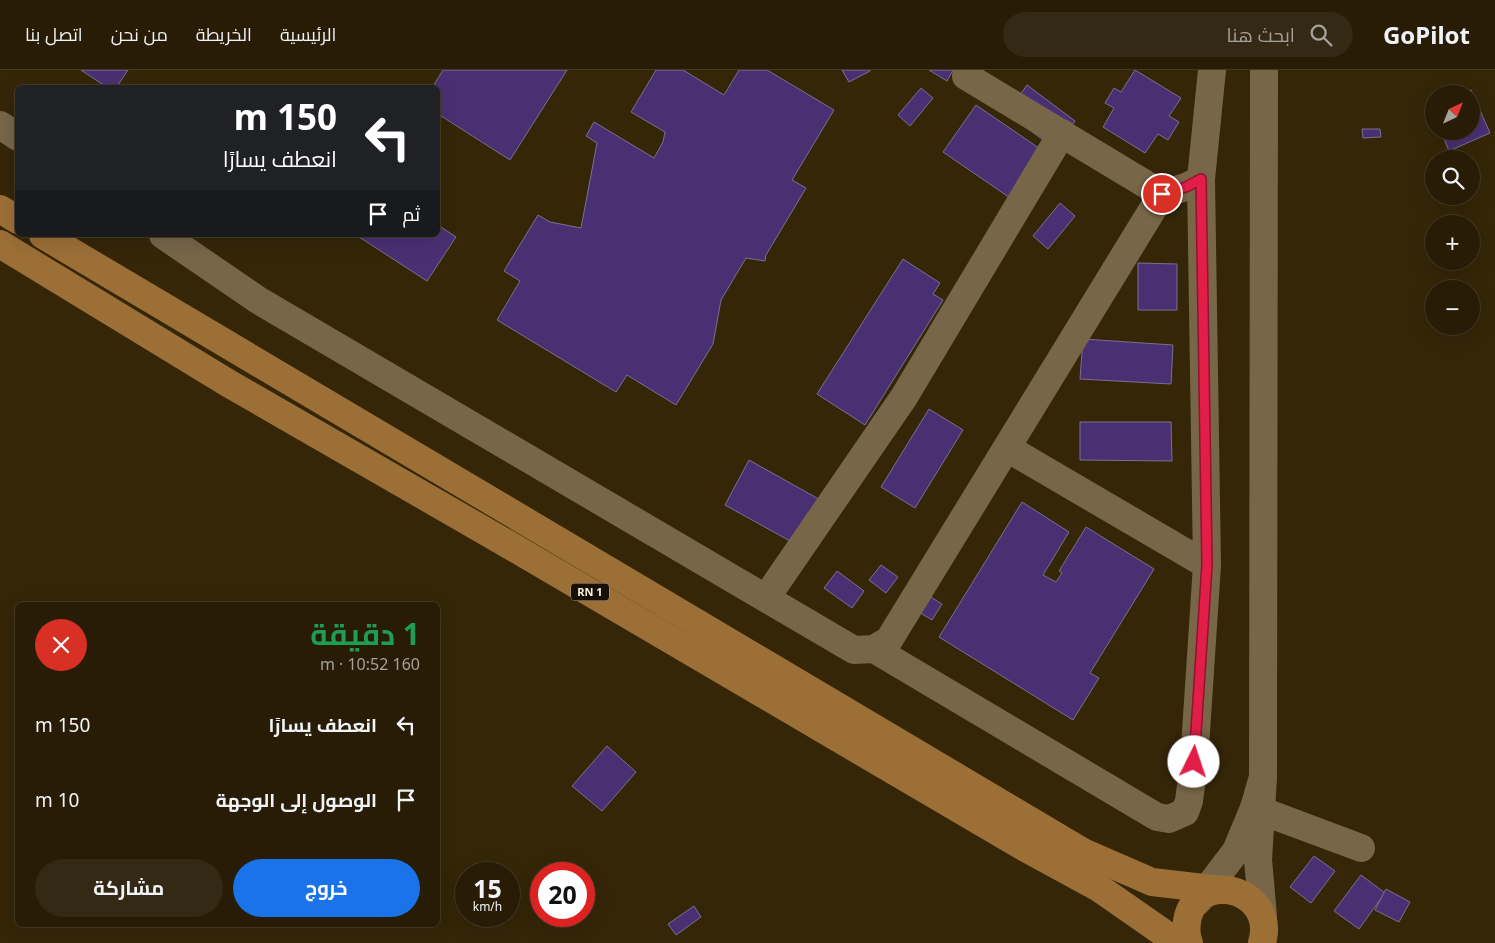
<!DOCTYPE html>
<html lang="ar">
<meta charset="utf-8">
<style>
:root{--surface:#281c06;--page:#342914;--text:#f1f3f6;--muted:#a5a19b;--line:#443a28;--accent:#1a73e8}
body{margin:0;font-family:"Noto Sans",Cairo,sans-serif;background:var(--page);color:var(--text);direction:rtl;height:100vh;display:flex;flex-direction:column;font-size:19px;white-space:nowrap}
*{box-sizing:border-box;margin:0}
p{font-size:16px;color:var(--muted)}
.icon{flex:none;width:28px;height:28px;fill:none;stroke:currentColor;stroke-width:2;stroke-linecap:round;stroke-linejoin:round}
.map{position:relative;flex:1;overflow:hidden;direction:ltr}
.details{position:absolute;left:15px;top:532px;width:425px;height:325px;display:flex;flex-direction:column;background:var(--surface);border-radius:8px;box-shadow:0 5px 20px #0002,0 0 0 1px var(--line);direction:rtl}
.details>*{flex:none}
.banner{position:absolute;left:15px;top:15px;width:425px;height:152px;border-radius:8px;box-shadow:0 5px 20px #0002,0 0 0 1px var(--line);direction:rtl;background:#202124;color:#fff;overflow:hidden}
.needle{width:32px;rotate:43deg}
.controls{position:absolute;left:1425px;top:15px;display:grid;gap:10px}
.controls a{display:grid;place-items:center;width:55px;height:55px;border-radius:50%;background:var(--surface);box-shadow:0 5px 20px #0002,0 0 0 1px var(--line);font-size:25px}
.speed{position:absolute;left:455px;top:792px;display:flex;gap:10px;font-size:25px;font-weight:700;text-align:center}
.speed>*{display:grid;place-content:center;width:65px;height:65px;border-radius:50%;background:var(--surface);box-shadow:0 5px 20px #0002,0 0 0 1px var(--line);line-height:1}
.speed small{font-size:12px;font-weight:400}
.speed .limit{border:8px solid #d22;background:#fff;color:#111}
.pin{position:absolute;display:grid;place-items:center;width:42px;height:42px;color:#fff;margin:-21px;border:2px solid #fff;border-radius:50%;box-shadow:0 1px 5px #0007}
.me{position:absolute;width:55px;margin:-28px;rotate:4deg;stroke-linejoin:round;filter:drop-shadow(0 0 4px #0008)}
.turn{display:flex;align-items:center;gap:18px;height:105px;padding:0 20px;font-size:22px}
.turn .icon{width:65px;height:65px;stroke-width:2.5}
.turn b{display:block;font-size:35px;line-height:42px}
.then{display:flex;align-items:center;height:48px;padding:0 20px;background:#0003;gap:10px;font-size:19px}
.round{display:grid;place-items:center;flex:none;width:52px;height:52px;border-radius:26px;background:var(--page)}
.head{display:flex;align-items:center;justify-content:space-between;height:85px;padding:0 20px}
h1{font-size:30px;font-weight:700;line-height:38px;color:#1e9e55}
.button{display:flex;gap:10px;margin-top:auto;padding:10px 20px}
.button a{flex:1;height:58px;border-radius:30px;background:var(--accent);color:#fff;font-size:20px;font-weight:700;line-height:58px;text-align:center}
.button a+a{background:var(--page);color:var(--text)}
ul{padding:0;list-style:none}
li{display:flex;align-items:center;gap:15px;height:75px;padding:0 20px}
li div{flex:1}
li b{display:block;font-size:19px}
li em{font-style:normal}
header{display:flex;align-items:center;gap:30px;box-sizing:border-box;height:70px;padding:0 25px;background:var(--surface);border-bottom:1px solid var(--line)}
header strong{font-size:24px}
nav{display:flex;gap:28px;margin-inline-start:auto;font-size:18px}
.search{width:350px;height:45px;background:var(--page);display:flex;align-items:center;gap:12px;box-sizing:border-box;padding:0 18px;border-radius:28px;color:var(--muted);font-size:19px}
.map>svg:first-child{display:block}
.building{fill:#4a3073;stroke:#79708f}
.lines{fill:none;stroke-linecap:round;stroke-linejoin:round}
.minor{stroke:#776648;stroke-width:28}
.major{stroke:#9c6f37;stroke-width:28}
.route-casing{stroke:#92132f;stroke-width:12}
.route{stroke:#e11d48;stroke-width:9}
.labels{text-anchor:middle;stroke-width:5;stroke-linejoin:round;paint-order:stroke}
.shield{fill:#171005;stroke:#b7ae9f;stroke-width:1}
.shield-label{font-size:11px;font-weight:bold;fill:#fbf1e1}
</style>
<header>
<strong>GoPilot</strong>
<div class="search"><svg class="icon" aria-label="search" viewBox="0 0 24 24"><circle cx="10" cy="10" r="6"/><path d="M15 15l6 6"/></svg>ابحث هنا</div>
<nav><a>الرئيسية</a><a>الخريطة</a><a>من نحن</a><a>اتصل بنا</a></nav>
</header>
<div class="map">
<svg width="1495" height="873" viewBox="0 0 1495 873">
<rect width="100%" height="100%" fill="#352608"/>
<g class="building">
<polygon points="81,0 128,0 116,18 108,18"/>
<polygon points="443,0 567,0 510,90 438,44 438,18 432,18"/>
<polygon points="656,0 683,0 724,25 739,0 767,0 834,40 792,110 806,118 766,185 765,191 746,188 721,230 713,274 676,335 627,305 616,322 497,250 520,211 504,201 538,145 550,152 581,158 597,73 586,66 594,52 654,88 663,72 665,62 631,42"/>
<polygon points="842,0 870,0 870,1 849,12"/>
<polygon points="929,0 953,0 947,11"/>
<polygon points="1135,0 1181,28 1169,46 1179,52 1168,70 1158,64 1145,83 1103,57 1114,38 1105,33 1114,18 1121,22"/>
<polygon points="1027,15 1075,51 1055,79 1007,43"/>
<polygon points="921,18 933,28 910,56 898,45"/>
<polygon points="1471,20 1490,63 1449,81 1441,61 1471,61 1471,24 1463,24"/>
<polygon points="976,35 1049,85 1016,132 943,82"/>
<polygon points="1362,59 1380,59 1381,67 1363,68"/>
<polygon points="1060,133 1075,146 1048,179 1033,166"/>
<polygon points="438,155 456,167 427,211 356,165 438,165"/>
<polygon points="903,189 940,213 933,224 943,230 865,355 817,324"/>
<polygon points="1138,193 1177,194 1177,240 1138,240"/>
<polygon points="1083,269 1173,275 1171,314 1080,309"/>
<polygon points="929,339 963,360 915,438 881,417"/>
<polygon points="1080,352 1171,352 1172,391 1080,390"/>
<polygon points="749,390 824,432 799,476 725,435"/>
<polygon points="1022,432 1069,462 1043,505 1056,512 1062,503 1059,501 1086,457 1154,499 1090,603 1099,608 1073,650 939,567"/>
<polygon points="881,495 898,507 886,523 869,510"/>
<polygon points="837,501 864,521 852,538 824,518"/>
<polygon points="924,523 942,534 932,550 914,539"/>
<polygon points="607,676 636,702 602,741 572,716"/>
<polygon points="1314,786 1335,801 1311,833 1290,817"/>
<polygon points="1361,805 1385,823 1359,859 1334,841"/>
<polygon points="1386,819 1410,832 1399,852 1375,840"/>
<polygon points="694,836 701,847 676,865 668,854"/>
</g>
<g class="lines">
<g class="minor">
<polyline points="966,6 1162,124"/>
<polyline points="0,55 18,67"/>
<polyline points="163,165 258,230 854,580 874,579 889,570 1162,124 1186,117 1201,109"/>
<polyline points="1007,378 1207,495"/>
<polyline points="766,528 904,327 1062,63"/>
<polyline points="874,579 1157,747 1169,749 1185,742 1189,731 1194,692 1207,495 1201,109 1212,0"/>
<polyline points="1263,707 1264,0"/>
<polyline points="1254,738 1361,778"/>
<polyline points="1198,831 1236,781 1254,738 1263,707 1258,790 1263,846"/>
</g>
<g class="major">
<polyline points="0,139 18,150"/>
<polyline points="43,165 1083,782 1152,812 1221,820"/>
<polyline points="0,174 228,313 511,476 1022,776 1099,818 1178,873"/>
<path d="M 1189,873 C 1185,864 1186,856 1188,846 C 1203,798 1277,821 1262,873"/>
</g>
</g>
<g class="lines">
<defs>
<polyline id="route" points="1162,124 1186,117 1201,109 1207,495 1194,692"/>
</defs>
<use href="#route" class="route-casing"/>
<use href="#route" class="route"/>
</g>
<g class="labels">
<rect class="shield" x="571" y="513.5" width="38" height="17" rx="4"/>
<g class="shield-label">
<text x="590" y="526">RN 1</text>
</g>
</g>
</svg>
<div class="controls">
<a><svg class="needle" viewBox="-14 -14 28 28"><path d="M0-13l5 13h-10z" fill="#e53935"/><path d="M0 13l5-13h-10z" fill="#a5a19b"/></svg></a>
<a><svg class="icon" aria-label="search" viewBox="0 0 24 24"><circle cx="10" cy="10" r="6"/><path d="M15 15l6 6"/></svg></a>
<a>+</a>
<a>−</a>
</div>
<div class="speed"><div>15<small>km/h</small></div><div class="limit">20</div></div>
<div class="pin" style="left:1162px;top:124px;background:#d93025"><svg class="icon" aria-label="arrive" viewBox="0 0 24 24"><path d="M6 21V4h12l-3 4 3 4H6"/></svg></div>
<svg class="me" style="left:1194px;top:692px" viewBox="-20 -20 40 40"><circle r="19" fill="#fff"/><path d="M0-13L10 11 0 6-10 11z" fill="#e11d48"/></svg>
<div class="banner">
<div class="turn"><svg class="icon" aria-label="left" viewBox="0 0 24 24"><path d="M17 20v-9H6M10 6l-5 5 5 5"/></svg><div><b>150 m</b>انعطف يسارًا</div></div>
<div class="then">ثم<svg class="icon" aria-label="arrive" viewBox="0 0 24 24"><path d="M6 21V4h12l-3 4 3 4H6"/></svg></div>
</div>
<section class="details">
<div class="head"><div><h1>1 دقيقة</h1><p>160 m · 10:52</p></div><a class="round" style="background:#d93025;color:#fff"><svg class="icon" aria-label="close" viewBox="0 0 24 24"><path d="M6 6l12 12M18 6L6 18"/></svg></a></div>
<ul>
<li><svg class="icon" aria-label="left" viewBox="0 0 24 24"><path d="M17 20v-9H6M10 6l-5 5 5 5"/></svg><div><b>انعطف يسارًا</b></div><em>150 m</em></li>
<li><svg class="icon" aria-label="arrive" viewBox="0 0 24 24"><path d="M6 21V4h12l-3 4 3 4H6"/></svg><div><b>الوصول إلى الوجهة</b></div><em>10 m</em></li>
</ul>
<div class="button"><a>خروج</a><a>مشاركة</a></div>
</section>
</div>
